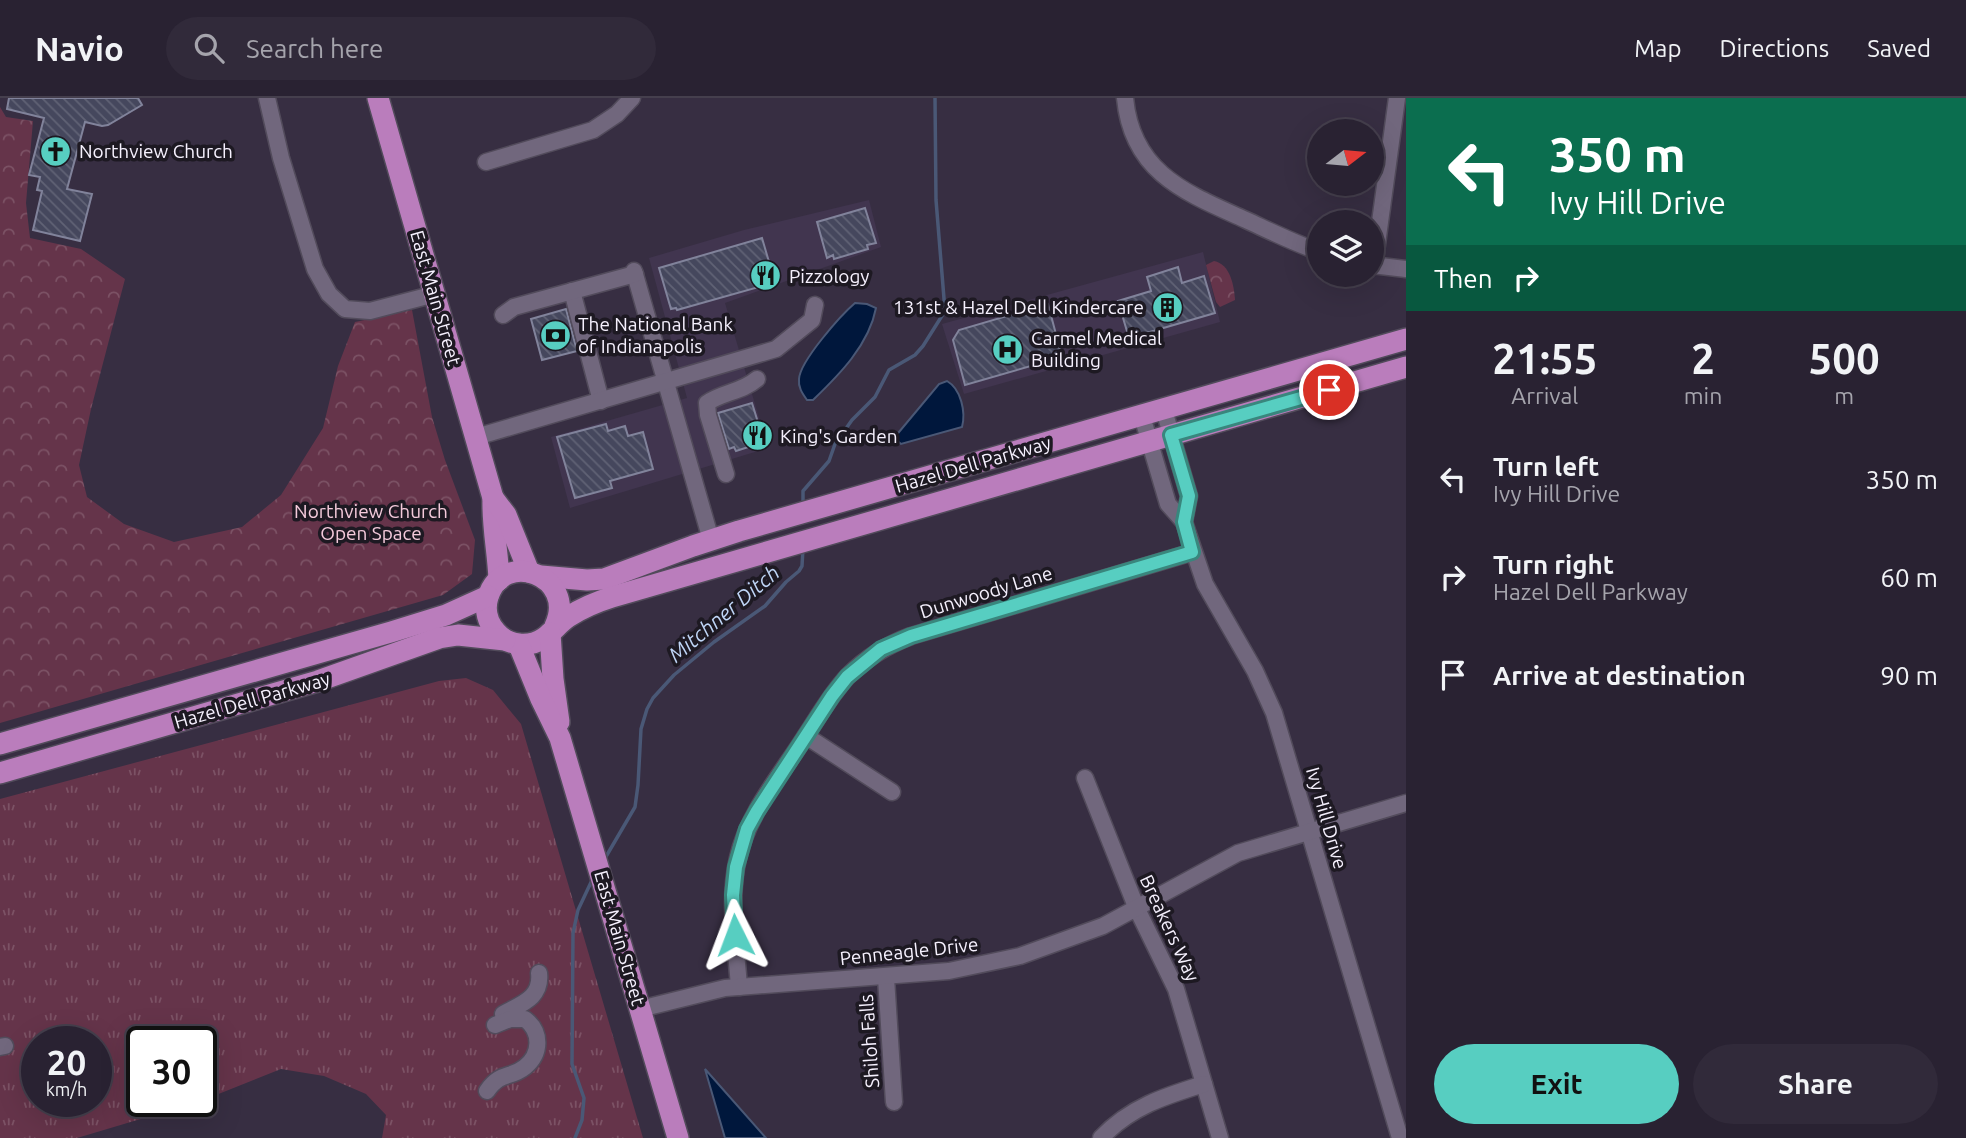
<!DOCTYPE html>
<style>
:root{--surface:#292232;--page:#312a3a;--text:#f1f3f6;--muted:#a5a4ac;--line:#453f4d;--accent:#57cec1}
body{margin:0;font-family:Ubuntu,sans-serif;background:var(--page);color:var(--text);height:100vh;display:flex;flex-direction:column;font-size:26px;white-space:nowrap}
*{box-sizing:border-box;margin:0}
p{font-size:23px;color:var(--muted)}
.icon{flex:none;width:38px;height:38px;fill:none;stroke:currentColor;stroke-width:2;stroke-linecap:round;stroke-linejoin:round}
.map{position:relative;flex:1;overflow:hidden}
.side{display:flex;flex-direction:column;background:var(--surface);width:560px}
.side>*{flex:none}
.banner{background:#0b6e4f;color:#fff;overflow:hidden}
.needle{width:46px;rotate:74deg}
.buttons{position:absolute;left:1307px;top:21px;display:grid;gap:14px}
.buttons a{display:grid;place-items:center;width:77px;height:77px;border-radius:50%;background:var(--surface);box-shadow:0 7px 28px #0002,0 0 0 2px var(--line);font-size:35px}
.speed{position:absolute;left:21px;top:928px;display:flex;gap:14px;font-size:35px;font-weight:700;text-align:center}
.speed>*{display:grid;place-content:center;width:91px;height:91px;border-radius:50%;background:var(--surface);box-shadow:0 7px 28px #0002,0 0 0 2px var(--line);line-height:1}
.speed small{font-size:18px;font-weight:400}
.speed .limit{border:4px solid #111;border-radius:10px;background:#fff;color:#111}
.pin{position:absolute;display:grid;place-items:center;width:60px;height:60px;color:#fff;margin:-30px;border:4px solid #fff;border-radius:50%;box-shadow:0 2px 7px #0007}
.me{position:absolute;width:77px;margin:-38px;rotate:357deg;stroke-linejoin:round;filter:drop-shadow(0 0 5px #0008)}
.turn{display:flex;align-items:center;gap:24px;height:147px;padding:0 28px;font-size:32px}
.turn .icon{width:91px;height:91px;stroke-width:2.5}
.turn b{display:block;font-size:49px;line-height:60px}
.then{display:flex;align-items:center;height:66px;padding:0 28px;background:#0003;gap:14px;font-size:26px}
.eta{display:flex;justify-content:space-evenly;align-items:center;height:119px;text-align:center}
.eta b{font-size:42px;font-weight:700;line-height:49px}
.button{display:flex;gap:14px;margin-top:auto;padding:14px 28px}
.button a{flex:1;height:80px;border-radius:42px;background:var(--accent);color:#111;font-size:28px;font-weight:700;line-height:80px;text-align:center}
.button a+a{background:var(--page);color:var(--text)}
ul{padding:0;list-style:none}
li{display:flex;align-items:center;gap:21px;height:98px;padding:0 28px}
li div{flex:1}
li b{display:block;font-size:26px}
li em{font-style:normal}
header{display:flex;align-items:center;gap:42px;box-sizing:border-box;height:98px;padding:0 35px;background:var(--surface);border-bottom:2px solid var(--line)}
header strong{font-size:33px}
nav{display:flex;gap:38px;margin-inline-start:auto;font-size:24px}
.search{width:490px;height:63px;background:var(--page);display:flex;align-items:center;gap:18px;box-sizing:border-box;padding:0 24px;border-radius:38px;color:var(--muted);font-size:26px}
main{display:flex;flex:1;min-height:0}
.map>svg:first-child{display:block}
.built{fill:#41354f}
.grass{fill:url(#grass-tufts);fill-rule:evenodd}
.forest{fill:url(#forest-crowns)}
.water{fill:#00173c;stroke:#4a5876;stroke-width:2}
.lines{fill:none;stroke-linecap:round;stroke-linejoin:round}
.stream{stroke:#4a5876;stroke-width:3.5}
.building{fill:url(#building-back-hatch);stroke:#81839b;stroke-width:2}
.minor-casing{stroke:#524b5b;stroke-width:19}
.major-casing{stroke:#524b5b;stroke-width:24}
.minor{stroke:#71677d;stroke-width:16}
.major{stroke:#ba7dbc;stroke-width:21}
.route-casing{stroke:#39867d;stroke-width:18}
.route{stroke:#57cec1;stroke-width:12}
.labels{text-anchor:middle;stroke-width:7;stroke-linejoin:round;paint-order:stroke}
.poi-label{font-size:19px;fill:#f6f1fe;stroke:#1d1922;text-anchor:start}
.street-label{font-size:19px;fill:#f6f1fe;stroke:#1d1922}
.park-label{font-size:19px;fill:#f4cadb;stroke:#1d1922}
.water-label{font-size:21px;font-style:italic;fill:#bfd5f6;stroke:#1d1922}
</style>
<header>
<strong>Navio</strong>
<div class="search"><svg class="icon" aria-label="search" viewBox="0 0 24 24"><circle cx="10" cy="10" r="6"/><path d="M15 15l6 6"/></svg>Search here</div>
<nav><a>Map</a><a>Directions</a><a>Saved</a></nav>
</header>
<main>
<div class="map">
<svg width="1406" height="1040" viewBox="0 0 1406 1040">
<defs>
<pattern id="grass-tufts" width="24" height="20" patternUnits="userSpaceOnUse" patternTransform="scale(1.75)"><rect width="24" height="20" fill="#65344a"/><path d="M3 7l-1-3M5 7V3M7 7l1-3M15 17l-1-3M17 17v-4M19 17l1-3" fill="none" stroke="#7c5265"/></pattern>
<pattern id="forest-crowns" width="20" height="18" patternUnits="userSpaceOnUse" patternTransform="scale(1.75)"><rect width="20" height="18" fill="#65344a"/><path d="M2 6a3 3 0 1 1 6 0M12 15a3 3 0 1 1 6 0" fill="none" stroke="#7c5265"/></pattern>
<pattern id="building-back-hatch" width="6" height="6" patternUnits="userSpaceOnUse" patternTransform="scale(1.75)"><rect width="6" height="6" fill="#45475d"/><path d="M-1 5l2 2M0 0l6 6M5-1l2 2" fill="none" stroke="#606275"/></pattern>
</defs>
<rect width="100%" height="100%" fill="#372e42"/>
<g class="built">
<polygon points="869,102 881,149 725,205 768,350 570,410 551,339 687,300 649,160 744,132"/>
<polygon points="1203,154 1220,224 964,296 942,226"/>
</g>
<path class="grass" d="M 466,580 L 493,592 L 521,626 L 643,1040 L 382,1040 L 386,1017 L 366,996 L 324,978 L 281,971 L 201,1003 L 201,943 L 142,943 L 142,1003 L 201,1003 L 77,1040 L 0,1040 L 0,701 L 439,583 ZM 37,943 L 96,943 L 96,1003 L 37,1003 Z"/>
<g class="forest">
<polygon points="0,9 6,19 33,23 26,105 30,140 81,151 125,181 91,311 79,367 87,399 124,426 174,444 242,429 281,397 323,330 338,268 355,224 412,212 432,319 445,362 475,442 472,476 443,497 0,625"/>
<path d="M 1214,163 C 1230,166 1234,187 1235,202 L 1220,209 L 1216,204 L 1206,167 Z"/>
</g>
<g class="water">
<path d="M 855,205 L 867,206 L 876,210 C 869,247 839,277 813,302 L 807,302 C 802,295 798,289 799,281 C 800,263 841,217 855,205 Z"/>
<path d="M 947,283 C 961,291 966,314 962,329 L 901,346 L 894,340 L 939,286 Z"/>
<polygon points="705,971 766,1040 725,1040"/>
</g>
<g class="lines">
<g class="stream">
<polyline points="803,408 803,393 829,363 835,346 852,322 875,299 889,272 915,257 923,248 945,213 936,102 935,0"/>
<polyline points="604,762 635,709 638,687 641,631 647,611 653,600 674,577 714,544 765,508 786,484 799,473 802,468 803,450"/>
<polyline points="575,1040 582,1022 584,1000 572,966 573,835 578,812 593,780"/>
</g>
</g>
<g class="building">
<polygon points="9,0 138,0 142,7 108,27 102,28 85,24 67,91 92,96 80,143 33,132 42,93 37,92 40,79 29,77 44,20 7,11"/>
<polygon points="865,110 876,145 867,147 868,151 834,161 833,157 827,160 817,124"/>
<polygon points="762,140 774,181 765,183 766,187 677,212 676,210 671,211 659,170"/>
<polygon points="1178,169 1182,185 1204,178 1215,215 1129,240 1118,203 1151,193 1147,179"/>
<polygon points="1048,206 1062,259 965,287 953,242 959,232"/>
<polygon points="566,211 577,253 542,262 531,221"/>
<polygon points="752,305 764,344 736,353 734,349 729,351 718,315"/>
<polygon points="606,326 608,333 625,328 628,338 643,334 653,371 610,383 612,390 575,400 557,339"/>
</g>
<g class="lines">
<defs>
<g id="minor">
<polyline points="267,0 281,60 315,171 329,196 345,211 370,213 435,196"/>
<path d="M 1125,0 C 1132,75 1186,95 1246,122 C 1270,133 1294,145 1320,154"/>
<polyline points="486,64 593,32 617,16 632,0"/>
<polyline points="1372,167 1406,171"/>
<polyline points="1374,168 1397,0"/>
<polyline points="634,173 711,442"/>
<polyline points="572,193 601,303"/>
<polyline points="503,217 514,209 635,176"/>
<polyline points="1164,312 1189,398 1184,424"/>
<polyline points="1142,318 1168,406 1184,424 1205,486 1255,573 1274,615 1400,1040"/>
<polyline points="476,339 776,251 812,222 815,207"/>
<path d="M 726,376 L 708,317 L 707,305 C 723,294 742,294 757,281"/>
<polyline points="806,638 892,694"/>
<polyline points="1085,680 1137,811 1176,891 1220,1040"/>
<polyline points="886,880 894,1004"/>
<path d="M 739,889 C 736,846 728,802 738,760 C 748,715 781,677 805,639 C 819,618 831,596 848,578 C 866,560 887,547 911,538 L 1193,454"/>
<polyline points="640,911 725,890 949,873 1020,858 1103,828 1238,755 1406,705"/>
<path d="M 503,916 C 521,906 542,900 539,875"/>
<polyline points="0,949 5,948"/>
<path d="M 487,993 C 501,973 510,981 525,969 C 541,956 542,934 525,921 L 510,921 L 495,927"/>
<path d="M 1101,1040 C 1130,1009 1165,998 1204,986"/>
</g>
<g id="major">
<path d="M 378,0 L 493,400 C 492,428 498,454 499,482"/>
<polyline points="493,400 506,417 529,474"/>
<polyline points="541,478 587,482 604,481 693,448 739,433 1406,241"/>
<path d="M 555,528 C 578,478 503,450 488,499 C 484,512 488,525 496,534 C 508,548 529,550 544,540 C 553,534 559,525 568,519 C 582,510 596,504 612,499 L 1406,269"/>
<polyline points="550,535 553,581 559,624"/>
<polyline points="519,547 541,601 560,640 678,1040"/>
<polyline points="0,646 391,534 446,517 488,498"/>
<polyline points="0,675 318,583 439,540 458,537 505,542"/>
</g>
</defs>
<use href="#minor" class="minor-casing"/>
<use href="#major" class="major-casing"/>
<use href="#minor" class="minor"/>
<use href="#major" class="major"/>
</g>
<g class="lines">
<defs>
<polyline id="route" points="735,837 733,797 736,769 747,731 757,713 832,598 847,579 881,551 911,538 1192,454 1184,424 1189,398 1171,337 1329,292"/>
</defs>
<use href="#route" class="route-casing"/>
<use href="#route" class="route"/>
</g>
<defs>
<symbol id="church-disc" viewBox="-11 -11 22 22"><circle r="9.5" fill="#57cec1" stroke="#1d1922"/><path d="M-1.2-6h2.4v3.5h3.3v2.4h-3.3V6h-2.4V-.1h-3.3v-2.4h3.3Z" fill="#111"/></symbol>
<symbol id="restaurant-disc" viewBox="-11 -11 22 22"><circle r="9.5" fill="#57cec1" stroke="#1d1922"/><path d="M-5-6h1v4h1v-4h1v4h1v-4h1v5L-1.5 .5V6h-2V.5L-5-1ZM5-6V6H3V1.5H1.5Q1.5-4 5-6Z" fill="#111"/></symbol>
<symbol id="building-disc" viewBox="-11 -11 22 22"><circle r="9.5" fill="#57cec1" stroke="#1d1922"/><path d="M-4-6H4V6H1V3H-1V6H-4ZM-2.5-4.3h1.7v1.8h-1.7ZM.8-4.3h1.7v1.8H.8ZM-2.5-1h1.7V.8h-1.7ZM.8-1h1.7V.8H.8Z" fill="#111"/></symbol>
<symbol id="bank-disc" viewBox="-11 -11 22 22"><circle r="9.5" fill="#57cec1" stroke="#1d1922"/><path d="M-6-4H6V4H-6ZM0-2.3a2.3 2.3 0 1 0 0 4.6a2.3 2.3 0 1 0 0-4.6Z" fill="#111"/></symbol>
<symbol id="hospital-disc" viewBox="-11 -11 22 22"><circle r="9.5" fill="#57cec1" stroke="#1d1922"/><path d="M-5-5h3v3.5h4V-5h3V5h-3V1.5h-4V5h-3Z" fill="#111"/></symbol>
</defs>
<g fill-rule="evenodd">
<use href="#church-disc" x="38" y="36" width="35" height="35"/>
<use href="#restaurant-disc" x="748" y="160" width="35" height="35"/>
<use href="#building-disc" x="1150" y="192" width="35" height="35"/>
<use href="#bank-disc" x="538" y="220" width="35" height="35"/>
<use href="#hospital-disc" x="990" y="234" width="35" height="35"/>
<use href="#restaurant-disc" x="740" y="320" width="35" height="35"/>
</g>
<g class="labels">
<g class="poi-label">
<text x="79" y="60">Northview Church</text>
<text x="789" y="185">Pizzology</text>
<text x="1144" y="216" text-anchor="end">131st &amp; Hazel Dell Kindercare</text>
<text x="578" y="233">The National Bank<tspan x="578" dy="22">of Indianapolis</tspan></text>
<text x="1031" y="247">Carmel Medical<tspan x="1031" dy="22">Building</tspan></text>
<text x="780" y="345">King's Garden</text>
</g>
<g class="street-label">
<text transform="translate(436 200) rotate(74)" y="7">East Main Street</text>
<text transform="translate(973 366) rotate(-16)" y="7">Hazel Dell Parkway</text>
<text transform="translate(986 494) rotate(-17)" y="7">Dunwoody Lane</text>
<text transform="translate(252 602) rotate(-16)" y="7">Hazel Dell Parkway</text>
<text transform="translate(1327 720) rotate(74)" y="7">Ivy Hill Drive</text>
<text transform="translate(1170 830) rotate(65)" y="7">Breakers Way</text>
<text transform="translate(620 840) rotate(74)" y="7">East Main Street</text>
<text transform="translate(909 853) rotate(-6)" y="7">Penneagle Drive</text>
<text transform="translate(869 943) rotate(-94)" y="7">Shiloh Falls</text>
</g>
<g class="park-label">
<text x="371" y="420">Northview Church<tspan x="371" dy="22">Open Space</tspan></text>
</g>
<g class="water-label">
<text transform="translate(724 516) rotate(-40)" y="7">Mitchner Ditch</text>
</g>
</g>
</svg>
<div class="buttons">
<a><svg class="needle" viewBox="-14 -14 28 28"><path d="M0-13l5 13h-10z" fill="#e53935"/><path d="M0 13l5-13h-10z" fill="#a5a4ac"/></svg></a>
<a><svg class="icon" aria-label="layers" viewBox="0 0 24 24"><path d="M12 4l9 5-9 5-9-5zM3 14l9 5 9-5"/></svg></a>
</div>
<div class="speed"><div>20<small>km/h</small></div><div class="limit">30</div></div>
<div class="pin" style="left:1329px;top:292px;background:#d93025"><svg class="icon" aria-label="arrive" viewBox="0 0 24 24"><path d="M6 21V4h12l-3 4 3 4H6"/></svg></div>
<svg class="me" style="left:735px;top:837px" viewBox="-20 -20 40 40"><path d="M0-17L14 15 0 8-14 15z" fill="#57cec1" stroke="#fff" stroke-width="4"/></svg>
</div>
<section class="side">
<div class="banner">
<div class="turn"><svg class="icon" aria-label="left" viewBox="0 0 24 24"><path d="M17 20v-9H6M10 6l-5 5 5 5"/></svg><div><b>350 m</b>Ivy Hill Drive</div></div>
<div class="then">Then<svg class="icon" aria-label="right" viewBox="0 0 24 24"><path d="M7 20v-9h11M14 6l5 5-5 5"/></svg></div>
</div>
<div class="eta">
<div><b>21:55</b><p>Arrival</p></div>
<div><b>2</b><p>min</p></div>
<div><b>500</b><p>m</p></div>
</div>
<ul>
<li><svg class="icon" aria-label="left" viewBox="0 0 24 24"><path d="M17 20v-9H6M10 6l-5 5 5 5"/></svg><div><b>Turn left</b><p>Ivy Hill Drive</p></div><em>350 m</em></li>
<li><svg class="icon" aria-label="right" viewBox="0 0 24 24"><path d="M7 20v-9h11M14 6l5 5-5 5"/></svg><div><b>Turn right</b><p>Hazel Dell Parkway</p></div><em>60 m</em></li>
<li><svg class="icon" aria-label="arrive" viewBox="0 0 24 24"><path d="M6 21V4h12l-3 4 3 4H6"/></svg><div><b>Arrive at destination</b></div><em>90 m</em></li>
</ul>
<div class="button"><a>Exit</a><a>Share</a></div>
</section>
</main>
